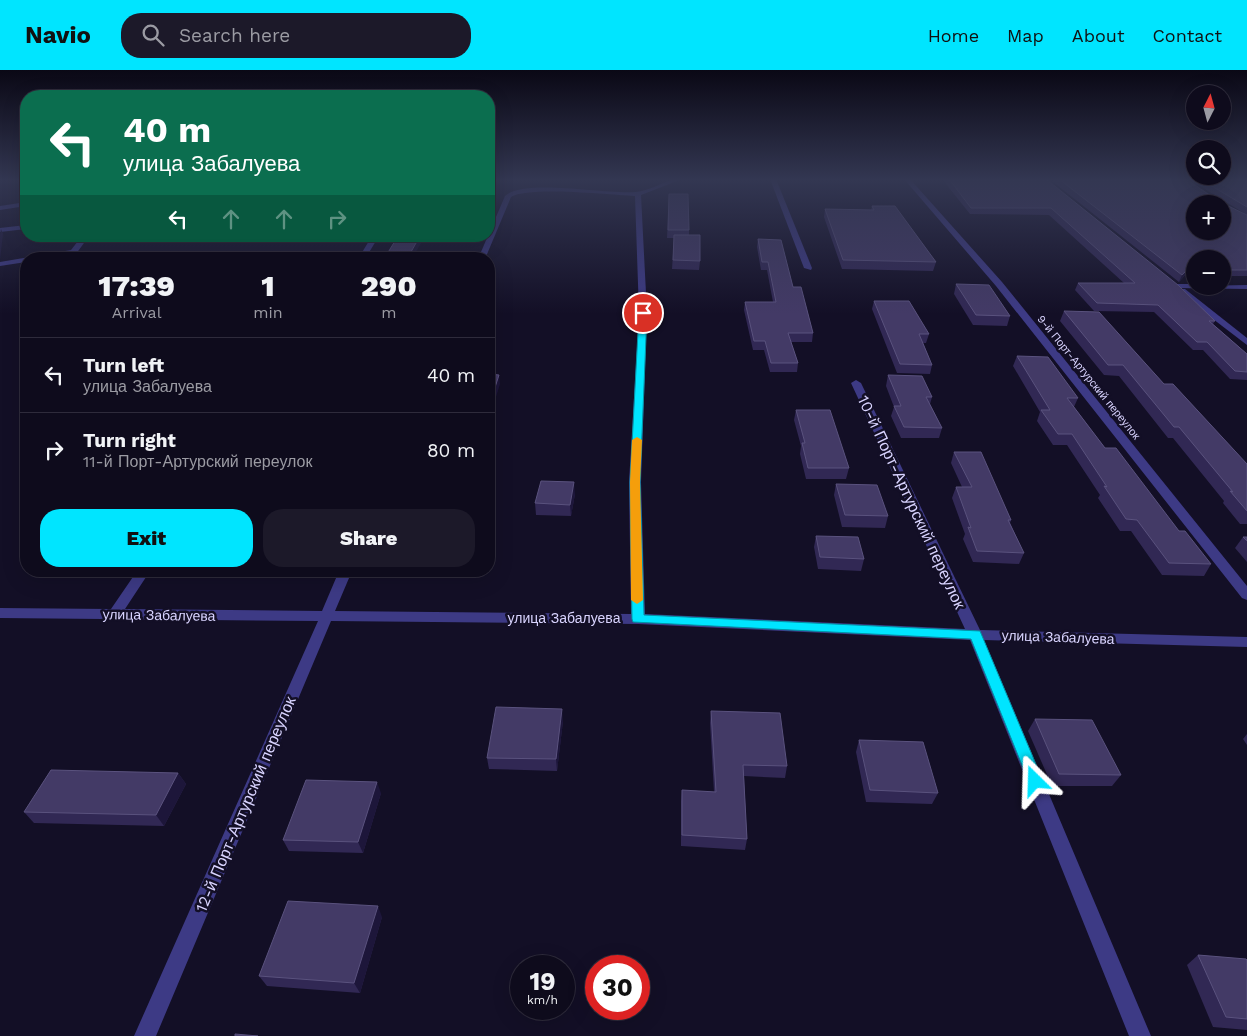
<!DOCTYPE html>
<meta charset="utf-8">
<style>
:root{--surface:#0e0b1c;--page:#1c1929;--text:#f1f3f6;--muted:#9b9ba3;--line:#2e2b3b;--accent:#00e5ff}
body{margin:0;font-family:"Work Sans",sans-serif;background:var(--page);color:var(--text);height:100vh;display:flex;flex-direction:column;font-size:19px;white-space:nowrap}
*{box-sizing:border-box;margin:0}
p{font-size:16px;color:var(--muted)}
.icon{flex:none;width:28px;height:28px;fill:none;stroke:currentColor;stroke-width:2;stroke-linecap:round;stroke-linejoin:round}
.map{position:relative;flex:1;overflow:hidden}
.drawer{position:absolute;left:20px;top:182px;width:475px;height:325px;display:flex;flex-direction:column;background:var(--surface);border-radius:20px;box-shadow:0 5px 20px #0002,0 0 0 1px var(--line)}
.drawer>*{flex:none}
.hud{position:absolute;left:20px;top:20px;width:475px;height:152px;border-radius:20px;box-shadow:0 5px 20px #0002,0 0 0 1px var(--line);background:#0b6e4f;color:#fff;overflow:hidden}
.needle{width:32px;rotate:6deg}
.tools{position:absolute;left:1186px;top:15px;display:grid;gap:10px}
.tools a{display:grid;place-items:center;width:45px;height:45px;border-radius:50%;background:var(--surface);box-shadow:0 5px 20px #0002,0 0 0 1px var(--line);font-size:25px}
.speed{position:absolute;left:510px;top:885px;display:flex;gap:10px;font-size:25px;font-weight:700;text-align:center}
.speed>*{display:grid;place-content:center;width:65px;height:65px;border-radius:50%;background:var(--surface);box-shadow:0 5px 20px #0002,0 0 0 1px var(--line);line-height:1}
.speed small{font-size:12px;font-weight:400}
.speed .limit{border:8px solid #d22;background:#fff;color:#111}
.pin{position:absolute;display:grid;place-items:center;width:42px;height:42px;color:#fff;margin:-21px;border:2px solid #fff;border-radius:50%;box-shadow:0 1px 5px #0007}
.me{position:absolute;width:55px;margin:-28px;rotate:338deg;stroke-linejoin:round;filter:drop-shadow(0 0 4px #0008)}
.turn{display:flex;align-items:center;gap:18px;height:105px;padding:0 20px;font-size:22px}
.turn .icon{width:65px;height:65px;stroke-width:2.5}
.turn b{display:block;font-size:35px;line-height:42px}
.lanes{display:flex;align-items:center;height:48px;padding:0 20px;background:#0003;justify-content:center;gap:25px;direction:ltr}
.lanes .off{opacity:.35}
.eta{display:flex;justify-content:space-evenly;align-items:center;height:85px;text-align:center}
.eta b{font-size:30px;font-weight:800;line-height:35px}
.action{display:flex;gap:10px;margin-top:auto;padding:10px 20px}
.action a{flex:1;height:58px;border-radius:20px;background:var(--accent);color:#111;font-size:20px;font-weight:800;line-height:58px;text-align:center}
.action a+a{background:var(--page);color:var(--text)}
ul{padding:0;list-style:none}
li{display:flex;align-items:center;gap:15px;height:75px;padding:0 20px;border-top:1px solid var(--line)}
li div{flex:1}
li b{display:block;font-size:19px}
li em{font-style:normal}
header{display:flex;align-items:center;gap:30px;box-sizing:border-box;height:70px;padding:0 25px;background:var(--accent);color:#111}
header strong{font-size:24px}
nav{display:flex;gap:28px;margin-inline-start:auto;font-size:18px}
.search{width:350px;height:45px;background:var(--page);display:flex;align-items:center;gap:12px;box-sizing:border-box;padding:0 18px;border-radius:20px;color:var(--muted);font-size:19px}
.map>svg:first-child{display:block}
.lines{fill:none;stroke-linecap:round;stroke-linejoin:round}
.lane{fill:#3d3a85;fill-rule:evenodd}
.street{fill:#3d3a85;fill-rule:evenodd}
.wall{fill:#312854}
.shaded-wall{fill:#1d163a}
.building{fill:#433a66;stroke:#5a527e;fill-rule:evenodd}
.route{fill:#00e5ff;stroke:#0095a6}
.slow{fill:#f59e0b}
.labels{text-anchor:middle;stroke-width:5;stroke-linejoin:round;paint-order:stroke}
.far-street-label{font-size:11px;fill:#d9d4ff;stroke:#130f26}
.street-label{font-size:14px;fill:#d9d4ff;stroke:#130f26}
.near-street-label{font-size:16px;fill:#d9d4ff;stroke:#130f26}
</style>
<header>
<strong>Navio</strong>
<div class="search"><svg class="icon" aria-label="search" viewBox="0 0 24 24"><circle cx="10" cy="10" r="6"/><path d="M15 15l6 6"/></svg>Search here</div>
<nav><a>Home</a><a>Map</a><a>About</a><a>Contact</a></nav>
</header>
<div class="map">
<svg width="1247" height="966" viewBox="0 0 1247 966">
<rect width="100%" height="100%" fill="#130f26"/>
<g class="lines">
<g class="lane">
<polygon points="26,155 26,159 0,162 0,158"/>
<polygon points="82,166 89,166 76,184 46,189 26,189 26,192 0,196 0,192 71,180"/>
</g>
<g class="street">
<path d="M 673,109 L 682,109 L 641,125 L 647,243 L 641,412 L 645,544 L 965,559 L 851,313 L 856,310 L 861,313 L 980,560 L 1247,567 L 1247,577 L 984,570 L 1151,966 L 1129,966 L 970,570 L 638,554 L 331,551 L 156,966 L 134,966 L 318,551 L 0,548 L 0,538 L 111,539 L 137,501 L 150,501 L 125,539 L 322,541 L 339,501 L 352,501 L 335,541 L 631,544 L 629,412 L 639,243 L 635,126 C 610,125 529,116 511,127 L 485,189 L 478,189 L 505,126 C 525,108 607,125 636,122 C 648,121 662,113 673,109 Z"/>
<polygon points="770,109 776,109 812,198 811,200 804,198"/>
<polygon points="904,109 910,109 1002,212 1247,516 1247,530 1242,528 996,216"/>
<polygon points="26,132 26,136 0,140 0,136"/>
<polygon points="372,166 379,166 365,189 358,189"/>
<polygon points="1172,214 1195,214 1195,216 1247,215 1247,219 1175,218 1171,216"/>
<polygon points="1179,219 1185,219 1247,268 1247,275 1179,223"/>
</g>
</g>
<g class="wall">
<polygon points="942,109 1046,109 1215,251 1213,254 1247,284 1247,310 1230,309 1203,280 1193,280 1154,242 1094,241 1075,220 1078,213 1124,213 1049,145 970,144"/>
<polygon points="1053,109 1186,109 1217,130 1247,145 1247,206 1222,206 1222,189 1195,189 1195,198 1193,196 1179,212 1052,111"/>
<polygon points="1189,109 1247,109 1247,145"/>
<polygon points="669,124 689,160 689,165 700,191 699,200 672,199 674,168 667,168"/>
<polygon points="872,136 936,192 933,201 842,199 824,147 825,139 871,140"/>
<polygon points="758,169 793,217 813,263 812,272 791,272 798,293 797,302 770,302 764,280 753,280 744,240 745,232 773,232 767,200 761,200 757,177"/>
<polygon points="956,214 1010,246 1007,256 973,255 954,224"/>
<polygon points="874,231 929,264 926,273 923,273 932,295 930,304 897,303 872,239"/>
<polygon points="1064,241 1164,314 1247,394 1247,454 1240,454 1223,433 1224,431 1173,368 1168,368 1119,306 1104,305 1060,251"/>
<polygon points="1017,286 1078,328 1074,337 1105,378 1179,461 1211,494 1204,506 1162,505 1131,461 1120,461 1098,428 1100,425 1067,375 1053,375 1037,351 1040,342 1013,296"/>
<polygon points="888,305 932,327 930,334 942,358 939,368 901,368 891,346 894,337 886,316"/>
<polygon points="796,340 849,398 846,409 806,409 800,384 801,376 794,350"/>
<polygon points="954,382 1011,450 1010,453 1024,483 1019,494 973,492 963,469 965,464 952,428 956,417 962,417 951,393"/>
<polygon points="836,414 888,446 885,458 842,457 834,425"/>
<polygon points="575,424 571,446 536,445 535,433"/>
<polygon points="816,466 864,489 861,501 818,499 814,477"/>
<polygon points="1243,467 1247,467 1247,492 1235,478"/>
<polygon points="205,501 259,501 258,502"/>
<polygon points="404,501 461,501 461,502"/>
<polygon points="711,641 787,696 785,708 744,706 747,769 745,780 681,776 681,731 682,720 714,722 710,653"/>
<polygon points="1035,649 1121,705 1112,716 1052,716 1028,661"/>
<polygon points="563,651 557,701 489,699 487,688"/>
<polygon points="1247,664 1247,675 1243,669"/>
<polygon points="859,670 938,723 932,734 866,732 856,682"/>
<polygon points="178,703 186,714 164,756 34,753 24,742"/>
<polygon points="381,723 363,783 289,781 283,770"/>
<polygon points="382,847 360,923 267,916 259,906"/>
<polygon points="1198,885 1247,890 1247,960 1213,957 1187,895"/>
</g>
<g class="shaded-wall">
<polygon points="1,159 3,164 0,190 0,165"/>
<polygon points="420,166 425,166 412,189 407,189"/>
<polygon points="1195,192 1193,196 1179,212 1182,205"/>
<polygon points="499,305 500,314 489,349 489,336"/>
<polygon points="574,412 575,424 571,446 570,435"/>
<polygon points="562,639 563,651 557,701 556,689"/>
<polygon points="178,703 186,714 164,756 156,745"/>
<polygon points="377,712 381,723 363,783 358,772"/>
<polygon points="378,836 382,847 360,923 354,913"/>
</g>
<g class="building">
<polygon points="949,109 1046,109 1178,215 1215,251 1209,251 1247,284 1247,302 1235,301 1207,272 1197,272 1158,235 1097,233 1078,213 1135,213 1051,138 971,138"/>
<path d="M 1059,109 L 1186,109 L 1217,130 L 1223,130 L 1224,134 L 1247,145 L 1247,200 L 1222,200 L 1222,189 L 1195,189 L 1195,192 L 1182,205 ZM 1195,134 L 1222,134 L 1222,161 L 1195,161 Z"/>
<polygon points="1200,109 1247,109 1247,137"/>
<polygon points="669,124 688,124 689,160 668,160"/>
<polygon points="872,136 895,136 936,192 843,190 825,139 874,140"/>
<polygon points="674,165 700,165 700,191 673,190"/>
<polygon points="398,166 420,166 407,189 384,189"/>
<polygon points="758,169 781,170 793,217 801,217 813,263 788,263 798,293 771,293 765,271 754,271 745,232 776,232 768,192 762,192"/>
<polygon points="956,214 989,215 1010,246 976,245"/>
<polygon points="874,231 909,231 929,264 919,264 932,295 900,294"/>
<polygon points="1064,241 1099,242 1164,314 1173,314 1247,394 1247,441 1230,421 1233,422 1179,357 1174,357 1123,295 1108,295"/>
<polygon points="1017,286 1048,287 1078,328 1067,328 1105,378 1116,378 1179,461 1185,461 1211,494 1169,493 1137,450 1126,449 1104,416 1107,417 1072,364 1058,364 1041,340 1050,340"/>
<polygon points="489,304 499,305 489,336"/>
<polygon points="888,305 922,306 932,327 926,327 942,358 904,357 894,336 901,336"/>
<polygon points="796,340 830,340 849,398 808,398 802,373 805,373"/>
<polygon points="954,382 981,382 1011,450 1008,450 1024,483 977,481 968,457 971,458 956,417 972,417"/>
<polygon points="541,411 574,412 570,435 535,433"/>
<polygon points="836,414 877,415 888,446 845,445"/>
<polygon points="816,466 858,467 864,489 820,487"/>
<polygon points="1243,467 1247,467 1247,471"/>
<polygon points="496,637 562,639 556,689 487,688"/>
<polygon points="711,641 780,643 787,696 743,695 747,769 682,765 682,720 716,722"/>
<polygon points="1035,649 1092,650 1121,705 1059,704"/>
<polygon points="859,670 923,672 938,723 870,720"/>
<polygon points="51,700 178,703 156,745 24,742"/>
<polygon points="306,710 377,712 358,772 283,770"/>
<polygon points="288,831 378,836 354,913 259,906"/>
<polygon points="1198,885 1246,889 1247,890 1247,949 1226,947"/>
<polygon points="235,964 258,966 235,966"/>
</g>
<linearGradient id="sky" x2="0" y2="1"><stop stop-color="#0a0815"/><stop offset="0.45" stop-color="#333752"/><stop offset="1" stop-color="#333752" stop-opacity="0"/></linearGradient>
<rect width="1247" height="244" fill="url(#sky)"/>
<polygon class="route" points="643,241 647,243 640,412 644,545 980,561 1043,711 1041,715 1035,717 1030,715 971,569 633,552 632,549 630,412 639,243"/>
<polygon class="slow" points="637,367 642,370 640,412 643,530 637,534 631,530 630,412 632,370"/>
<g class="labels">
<g class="far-street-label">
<text transform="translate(1089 307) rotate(51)" y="4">9-й Порт-Артурский переулок</text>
</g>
<g class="street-label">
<text transform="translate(159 545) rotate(1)" y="5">улица Забалуева</text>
<text x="564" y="553">улица Забалуева</text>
<text transform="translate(1058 567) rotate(2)" y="5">улица Забалуева</text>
</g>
<g class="near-street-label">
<text transform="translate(912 432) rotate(65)" y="6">10-й Порт-Артурский переулок</text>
<text transform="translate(245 734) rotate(-67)" y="6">12-й Порт-Артурский переулок</text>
</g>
</g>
</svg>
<div class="tools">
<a><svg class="needle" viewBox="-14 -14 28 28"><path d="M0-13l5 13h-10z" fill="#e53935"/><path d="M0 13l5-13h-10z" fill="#9b9ba3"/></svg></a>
<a><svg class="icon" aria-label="search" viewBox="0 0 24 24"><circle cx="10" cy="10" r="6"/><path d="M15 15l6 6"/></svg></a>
<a>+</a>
<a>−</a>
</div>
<div class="speed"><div>19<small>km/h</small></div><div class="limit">30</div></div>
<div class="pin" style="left:643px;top:243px;background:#d93025"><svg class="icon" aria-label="arrive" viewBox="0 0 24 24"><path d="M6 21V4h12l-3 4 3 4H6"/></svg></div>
<svg class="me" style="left:1035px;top:711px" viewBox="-20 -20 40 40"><path d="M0-17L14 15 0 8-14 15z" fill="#00e5ff" stroke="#fff" stroke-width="4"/></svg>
<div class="hud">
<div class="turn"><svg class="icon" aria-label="left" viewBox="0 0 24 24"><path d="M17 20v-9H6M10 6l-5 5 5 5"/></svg><div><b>40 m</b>улица Забалуева</div></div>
<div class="lanes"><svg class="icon" aria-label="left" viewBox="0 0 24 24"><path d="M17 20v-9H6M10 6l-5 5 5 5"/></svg><svg class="icon off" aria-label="ahead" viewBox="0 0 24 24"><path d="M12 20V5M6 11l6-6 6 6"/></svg><svg class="icon off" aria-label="ahead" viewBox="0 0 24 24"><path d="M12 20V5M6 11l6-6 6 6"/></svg><svg class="icon off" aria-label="right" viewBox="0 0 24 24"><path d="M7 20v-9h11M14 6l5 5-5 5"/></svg></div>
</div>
<section class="drawer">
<div class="eta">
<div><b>17:39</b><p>Arrival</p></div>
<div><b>1</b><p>min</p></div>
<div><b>290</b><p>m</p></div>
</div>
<ul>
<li><svg class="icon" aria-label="left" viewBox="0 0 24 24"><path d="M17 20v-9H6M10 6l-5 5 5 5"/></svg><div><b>Turn left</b><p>улица Забалуева</p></div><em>40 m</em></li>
<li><svg class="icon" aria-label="right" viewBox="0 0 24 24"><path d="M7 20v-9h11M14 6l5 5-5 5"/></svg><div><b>Turn right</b><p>11-й Порт-Артурский переулок</p></div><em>80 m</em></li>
</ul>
<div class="action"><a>Exit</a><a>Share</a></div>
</section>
</div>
